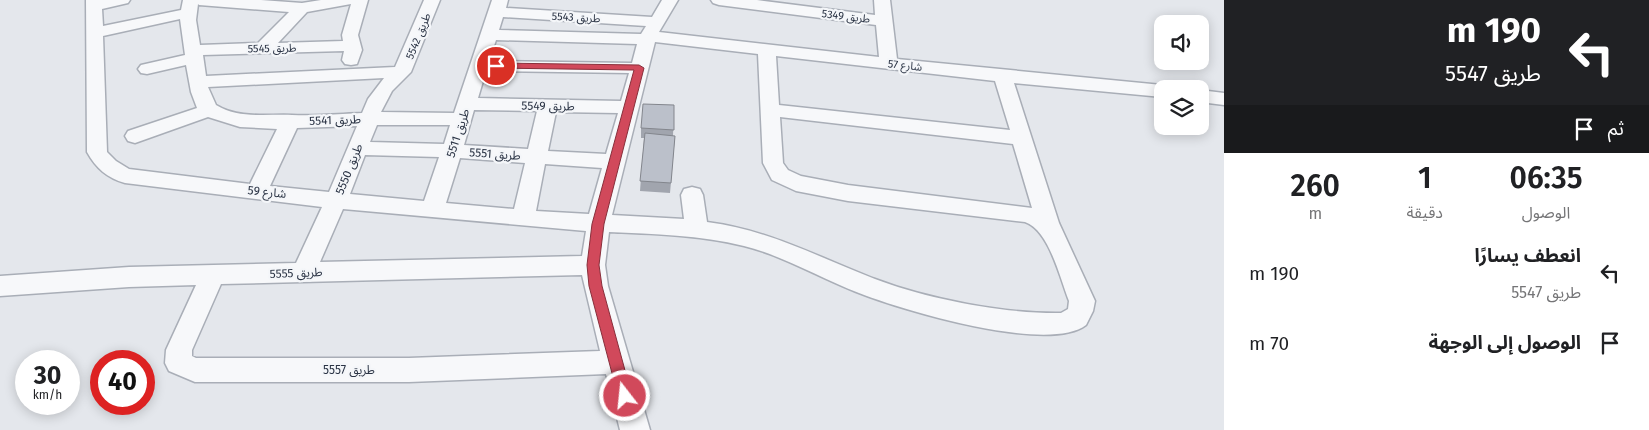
<!DOCTYPE html>
<html lang="ar">
<meta charset="utf-8">
<style>
:root{--surface:#fff;--page:#f2f2f2;--text:#202124;--muted:#757577}
body{margin:0;font-family:"Fira Sans","Noto Sans Arabic",sans-serif;background:var(--page);color:var(--text);direction:rtl;height:100vh;display:flex;flex-direction:column;font-size:19px;white-space:nowrap}
*{box-sizing:border-box;margin:0}
p{font-size:16px;color:var(--muted)}
.icon{flex:none;width:28px;height:28px;fill:none;stroke:currentColor;stroke-width:2;stroke-linecap:round;stroke-linejoin:round}
.map{position:relative;flex:1;overflow:hidden;direction:ltr}
.sheet{display:flex;flex-direction:column;background:var(--surface);width:425px}
.sheet>*{flex:none}
.guide{background:#202124;color:#fff;overflow:hidden}
.fabs{position:absolute;left:1154px;top:15px;display:grid;gap:10px}
.fabs a{display:grid;place-items:center;width:55px;height:55px;border-radius:10px;background:var(--surface);box-shadow:0 2px 12px #0003;font-size:25px}
.speed{position:absolute;left:15px;top:350px;display:flex;gap:10px;font-size:25px;font-weight:700;text-align:center}
.speed>*{display:grid;place-content:center;width:65px;height:65px;border-radius:50%;background:var(--surface);box-shadow:0 2px 12px #0003;line-height:1}
.speed small{font-size:12px;font-weight:400}
.speed .limit{border:8px solid #d22;background:#fff;color:#111}
.pin{position:absolute;display:grid;place-items:center;width:42px;height:42px;color:#fff;margin:-21px;border:2px solid #fff;border-radius:50%;box-shadow:0 1px 5px #0007}
.me{position:absolute;width:55px;margin:-28px;rotate:344deg;stroke-linejoin:round;filter:drop-shadow(0 0 4px #0008)}
.turn{display:flex;align-items:center;gap:18px;height:105px;padding:0 25px;font-size:22px}
.turn .icon{width:65px;height:65px;stroke-width:2.5}
.turn b{display:block;font-size:35px;line-height:42px}
.then{display:flex;align-items:center;height:48px;padding:0 25px;background:#0003;gap:10px;font-size:19px}
.eta{display:flex;justify-content:space-evenly;align-items:center;height:85px;text-align:center}
.eta b{font-size:30px;font-weight:600;line-height:35px}
ul{padding:0;list-style:none}
li{display:flex;align-items:center;gap:15px;height:70px;padding:0 25px}
li div{flex:1}
li b{display:block;font-size:19px}
li em{font-style:normal}
main{display:flex;flex:1;min-height:0}
.map>svg:first-child{display:block}
.lines{fill:none;stroke-linecap:round;stroke-linejoin:round}
.minor-casing{stroke:#a9aeb7;stroke-width:3}
.minor{fill:#f7f8fa;fill-rule:evenodd}
.wall{fill:#a1a5ae}
.building{fill:#bbc0ca;stroke:#83868d}
.route{fill:#d1495b;stroke:#882f3b}
.labels{text-anchor:middle;stroke-width:4.5;stroke-linejoin:round;paint-order:stroke}
.far-street-label{font-size:11px;fill:#2b3445;stroke:#f4f6f9}
.street-label{font-size:12px;fill:#2b3445;stroke:#f4f6f9}
</style>
<main>
<section class="sheet">
<div class="guide">
<div class="turn"><svg class="icon" aria-label="left" viewBox="0 0 24 24"><path d="M17 20v-9H6M10 6l-5 5 5 5"/></svg><div><b>190 m</b>طريق 5547</div></div>
<div class="then">ثم<svg class="icon" aria-label="arrive" viewBox="0 0 24 24"><path d="M6 21V4h12l-3 4 3 4H6"/></svg></div>
</div>
<div class="eta">
<div><b>06:35</b><p>الوصول</p></div>
<div><b>1</b><p>دقيقة</p></div>
<div><b>260</b><p>m</p></div>
</div>
<ul>
<li><svg class="icon" aria-label="left" viewBox="0 0 24 24"><path d="M17 20v-9H6M10 6l-5 5 5 5"/></svg><div><b>انعطف يسارًا</b><p>طريق 5547</p></div><em>190 m</em></li>
<li><svg class="icon" aria-label="arrive" viewBox="0 0 24 24"><path d="M6 21V4h12l-3 4 3 4H6"/></svg><div><b>الوصول إلى الوجهة</b></div><em>70 m</em></li>
</ul>
</section>
<div class="map">
<svg width="1224" height="430" viewBox="0 0 1224 430">
<rect width="100%" height="100%" fill="#e4e7ec"/>
<g class="lines">
<defs>
<g id="minor">
<path d="M 86,0 L 130,0 L 128,3 L 102,9 L 103,26 L 181,10 L 183,0 L 261,0 L 302,3 L 321,0 L 368,0 L 358,35 L 362,50 L 357,64 L 351,65 L 345,64 L 342,60 L 344,51 L 203,55 L 206,76 L 395,67 L 424,0 L 440,0 L 411,72 L 392,91 L 381,112 L 454,113 L 492,0 L 508,0 L 506,8 L 652,17 L 662,0 L 678,0 L 659,32 L 879,57 L 876,25 L 719,5 L 713,3 L 711,0 L 757,0 L 875,15 L 874,0 L 890,0 L 897,59 L 1162,85 L 1170,89 L 1162,89 L 1162,97 L 1014,83 L 1059,223 L 1095,301 L 1093,311 L 1086,325 C 1048,354 902,310 859,293 C 820,278 784,256 744,246 C 700,235 654,234 609,232 L 605,265 L 608,286 L 650,430 L 620,430 L 606,374 L 409,382 L 195,382 L 169,371 L 165,363 L 166,350 L 196,285 L 129,287 L 0,296 L 0,276 L 129,267 L 296,263 L 322,207 L 125,183 C 107,178 96,168 87,152 ZM 198,4 L 199,5 L 289,12 L 258,43 L 200,45 L 196,20 ZM 351,4 L 342,35 L 343,41 L 278,43 L 307,12 ZM 503,17 L 646,26 L 641,34 L 499,30 ZM 180,19 L 185,55 L 141,65 L 138,69 L 141,73 L 147,74 L 186,65 L 191,92 L 197,108 L 128,131 L 125,136 L 128,141 L 135,143 L 208,117 L 240,127 L 277,129 L 250,184 L 129,169 L 116,161 L 107,152 L 103,36 ZM 496,40 L 637,44 L 632,63 L 489,61 ZM 655,42 L 758,54 L 763,163 L 772,180 L 796,191 L 848,201 L 1025,222 C 1049,230 1060,278 1069,301 L 1068,309 L 1061,313 C 1006,314 927,299 875,279 C 818,257 769,230 707,222 L 703,195 L 700,189 L 692,187 L 684,189 L 681,195 L 684,219 L 612,215 ZM 776,56 L 995,81 L 1010,130 L 779,105 ZM 486,71 L 629,73 L 621,101 L 478,98 ZM 384,78 L 368,99 L 362,113 C 338,114 315,116 292,115 C 266,114 239,119 216,105 L 208,87 ZM 474,110 L 537,111 L 528,149 L 464,145 ZM 556,112 L 618,113 L 606,154 L 548,151 ZM 780,117 L 1013,144 L 1032,208 L 848,185 L 801,176 L 788,170 L 783,163 ZM 377,125 L 450,125 L 444,144 L 370,142 ZM 357,126 L 329,192 L 270,186 L 297,128 ZM 365,155 L 439,157 L 424,201 L 350,194 ZM 460,158 L 525,163 L 514,209 L 446,203 ZM 545,164 L 602,168 L 589,214 L 536,211 ZM 343,209 L 586,231 L 582,256 L 320,262 ZM 582,275 L 600,351 L 409,358 L 196,358 L 192,356 L 192,350 L 221,284 Z"/>
<polygon points="1200,90 1224,93 1224,105 1200,102"/>
</g>
</defs>
<use href="#minor" class="minor-casing"/>
<use href="#minor" class="minor"/>
</g>
<polygon class="wall" points="674,105 673,136 675,136 670,193 640,191 644,138 641,138 641,128"/>
<g class="building">
<polygon points="643,104 674,105 674,130 641,128"/>
<polygon points="645,133 675,136 671,183 640,181"/>
</g>
<polygon class="route" points="496,63 639,65 644,68 604,224 599,265 602,286 632,396 630,401 625,402 620,401 618,396 589,286 587,265 592,224 634,70 493,68 493,64"/>
<g class="labels">
<g class="far-street-label">
<text transform="translate(846 16) rotate(7)" y="4">طريق 5349</text>
<text transform="translate(576 17) rotate(3)" y="4">طريق 5543</text>
<text transform="translate(418 36) rotate(-68)" y="4">طريق 5542</text>
<text transform="translate(272 48) rotate(-1)" y="4">طريق 5545</text>
<text transform="translate(905 65) rotate(6)" y="4">شارع 57</text>
</g>
<g class="street-label">
<text transform="translate(548 106) rotate(1)" y="4">طريق 5549</text>
<text transform="translate(335 120) rotate(-2)" y="4">طريق 5541</text>
<text transform="translate(458 133) rotate(-72)" y="4">طريق 5511</text>
<text transform="translate(495 154) rotate(4)" y="4">طريق 5551</text>
<text transform="translate(349 169) rotate(-68)" y="4">طريق 5550</text>
<text transform="translate(267 192) rotate(6)" y="4">شارع 59</text>
<text transform="translate(296 273) rotate(-2)" y="4">طريق 5555</text>
<text x="349" y="374">طريق 5557</text>
</g>
</g>
</svg>
<div class="fabs">
<a><svg class="icon" aria-label="sound" viewBox="0 0 24 24"><path d="M4 9h4l5-4v14l-5-4H4zM17 9q2 3 0 6"/></svg></a>
<a><svg class="icon" aria-label="layers" viewBox="0 0 24 24"><path d="M12 4l9 5-9 5-9-5zM3 14l9 5 9-5"/></svg></a>
</div>
<div class="speed"><div>30<small>km/h</small></div><div class="limit">40</div></div>
<div class="pin" style="left:496px;top:66px;background:#d93025"><svg class="icon" aria-label="arrive" viewBox="0 0 24 24"><path d="M6 21V4h12l-3 4 3 4H6"/></svg></div>
<svg class="me" style="left:625px;top:396px" viewBox="-20 -20 40 40"><circle r="17" fill="#d1495b" stroke="#fff" stroke-width="3"/><path d="M0-11L8 9 0 5-8 9z" fill="#fff"/></svg>
</div>
</main>
